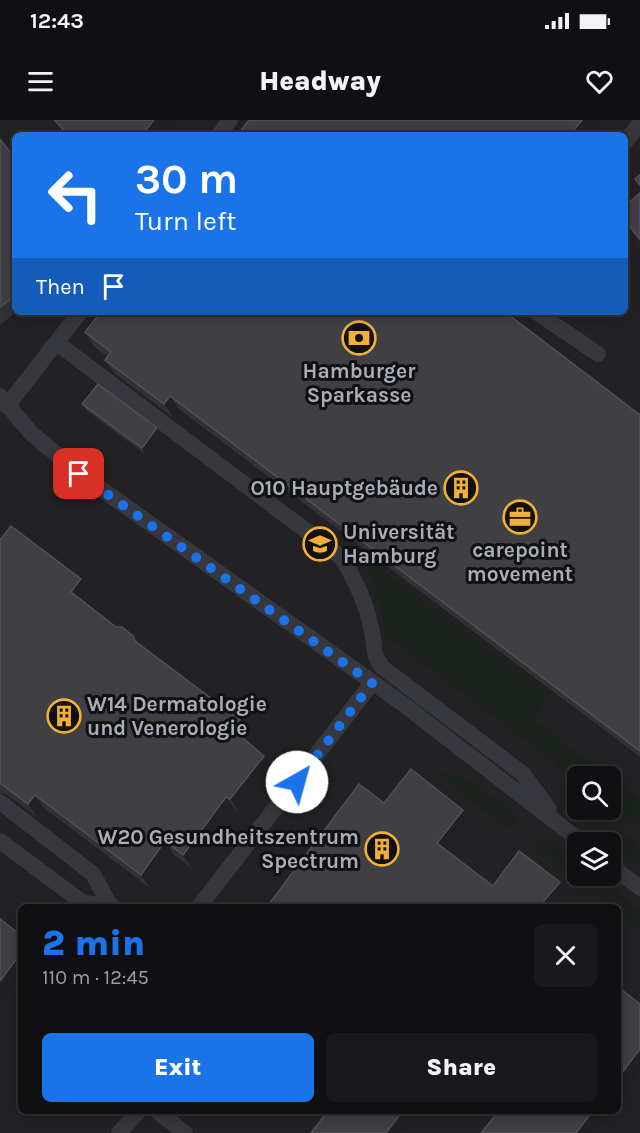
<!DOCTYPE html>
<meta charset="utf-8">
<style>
:root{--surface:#101012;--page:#19191b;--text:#f1f3f6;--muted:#9c9d9f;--line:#303032;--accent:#1a73e8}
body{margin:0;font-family:Karla,sans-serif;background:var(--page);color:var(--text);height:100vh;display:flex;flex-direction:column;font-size:22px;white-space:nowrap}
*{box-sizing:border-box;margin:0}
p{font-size:20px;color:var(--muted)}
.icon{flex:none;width:33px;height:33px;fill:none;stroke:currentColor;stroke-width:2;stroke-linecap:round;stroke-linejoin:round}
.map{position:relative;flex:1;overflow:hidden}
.drawer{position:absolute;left:18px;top:784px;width:603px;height:210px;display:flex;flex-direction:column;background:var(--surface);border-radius:9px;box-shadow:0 3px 15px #0003,0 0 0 2px var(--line)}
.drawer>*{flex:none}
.top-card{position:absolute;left:12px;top:12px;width:616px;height:183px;border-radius:9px;box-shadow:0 3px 15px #0003,0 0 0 2px var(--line);background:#1a73e8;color:#fff;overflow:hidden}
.tools{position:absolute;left:567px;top:646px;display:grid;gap:12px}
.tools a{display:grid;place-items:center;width:54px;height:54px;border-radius:9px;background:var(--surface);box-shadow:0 3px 15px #0003,0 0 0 2px var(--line);font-size:30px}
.pin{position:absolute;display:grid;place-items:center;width:51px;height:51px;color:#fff;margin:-26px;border-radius:12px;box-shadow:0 3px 9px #0006}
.me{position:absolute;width:66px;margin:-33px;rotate:38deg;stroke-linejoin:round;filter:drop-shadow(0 0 4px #0008)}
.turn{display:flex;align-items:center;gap:21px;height:126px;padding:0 24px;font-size:27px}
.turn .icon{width:78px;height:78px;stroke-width:2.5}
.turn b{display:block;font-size:42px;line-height:51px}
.then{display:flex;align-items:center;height:57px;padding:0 24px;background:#0003;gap:12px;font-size:22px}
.round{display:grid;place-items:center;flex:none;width:63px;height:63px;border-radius:9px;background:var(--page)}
.overview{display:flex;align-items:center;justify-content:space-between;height:102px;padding:0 24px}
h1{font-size:36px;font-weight:800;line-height:45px;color:var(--accent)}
.button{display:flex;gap:12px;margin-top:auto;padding:12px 24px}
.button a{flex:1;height:69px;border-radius:9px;background:var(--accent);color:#fff;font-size:24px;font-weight:800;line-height:69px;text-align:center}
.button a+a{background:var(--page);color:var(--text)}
.status{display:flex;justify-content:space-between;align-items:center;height:42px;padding:0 30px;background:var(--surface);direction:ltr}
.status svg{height:16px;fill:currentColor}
header{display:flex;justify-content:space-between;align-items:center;height:78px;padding:0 24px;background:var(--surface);font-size:27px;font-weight:800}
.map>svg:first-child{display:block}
.built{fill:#222225;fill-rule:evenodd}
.green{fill:#1c231d}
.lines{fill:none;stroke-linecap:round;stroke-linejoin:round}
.service{stroke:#37383d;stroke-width:16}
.wall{fill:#323236}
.shaded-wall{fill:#212124}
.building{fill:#3f3f44;stroke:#4f5156;stroke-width:1.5}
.route{stroke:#1a73e8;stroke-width:10;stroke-dasharray:0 18}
.labels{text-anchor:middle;stroke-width:6;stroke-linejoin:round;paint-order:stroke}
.poi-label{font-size:21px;font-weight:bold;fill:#a8adb8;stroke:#111113}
</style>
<div class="status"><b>12:43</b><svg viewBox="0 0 49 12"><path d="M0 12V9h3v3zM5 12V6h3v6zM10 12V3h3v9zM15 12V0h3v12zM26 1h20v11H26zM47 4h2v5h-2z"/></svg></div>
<header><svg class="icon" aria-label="menu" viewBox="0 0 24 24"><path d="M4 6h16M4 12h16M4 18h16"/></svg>Headway<svg class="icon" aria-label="heart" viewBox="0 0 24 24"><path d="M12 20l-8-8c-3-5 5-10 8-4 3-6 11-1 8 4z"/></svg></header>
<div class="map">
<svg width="640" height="1013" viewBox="0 0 640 1013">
<rect width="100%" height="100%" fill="#161618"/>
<path class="built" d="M 0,0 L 640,0 L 640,1013 L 0,1013 ZM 15,15 L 626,15 L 626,192 L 15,192 ZM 578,657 L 610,657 L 610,690 L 578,690 ZM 578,723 L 610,723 L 610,756 L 578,756 ZM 21,788 L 618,788 L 618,992 L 21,992 Z"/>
<g class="green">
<polygon points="365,437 550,574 533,599 610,657 578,657 577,660 385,515 382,491"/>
<path d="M 433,652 C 467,650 494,679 519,698 L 510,710 Z"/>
<polygon points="610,657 640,679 640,707 611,685"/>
<polygon points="572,674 577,678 578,690 593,690 640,726 640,746 563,688 565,679"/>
<polygon points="542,715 577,742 578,756 596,756 640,790 640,808 618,792 618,788 613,787 532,727"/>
</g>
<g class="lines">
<g class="service">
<polyline points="219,15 230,0"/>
<polyline points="626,21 640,3"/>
<polyline points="536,192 598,234"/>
<path d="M 57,223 L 341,437 C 355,459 367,486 372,512 C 376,529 371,531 382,547 L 523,654 L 549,689"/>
<polyline points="0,276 31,313 79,353 403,584 583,723"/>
<polyline points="7,286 80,192"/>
<polyline points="0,682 93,754 111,787"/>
<polyline points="0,721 82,782 114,788"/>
<polyline points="610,745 640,768"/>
<polyline points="198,788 372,563"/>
<polyline points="158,992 185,1013"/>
<polyline points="119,1013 138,992"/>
</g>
</g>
<g class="wall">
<polygon points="0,19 15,38 15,192 16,192 0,205"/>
<polygon points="640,73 640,122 626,104 626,85"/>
<polygon points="85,212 640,295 640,637 180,290 174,298 115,254 105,240 108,237 95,227"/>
<polygon points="82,284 157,308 162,315 146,335 87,291"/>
<polygon points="0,420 81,459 90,472 84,481 116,507 133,516 140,525 240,600 249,613 244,619 264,636 273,649 239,692 236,690 192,748 174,735 150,768 44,688 37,697 6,674 0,673"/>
</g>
<g class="shaded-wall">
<polygon points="154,0 172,0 159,15 142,15"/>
<polygon points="582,0 602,0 591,15 570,15"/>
<polygon points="170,276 180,290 174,298 164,284"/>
<polygon points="157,308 162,315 146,335 142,328"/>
<polygon points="81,459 90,472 81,485 71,472"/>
<polygon points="240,600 249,613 241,622 232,609"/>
<polygon points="264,636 273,649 239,692 230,679"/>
<polygon points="35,675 44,688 37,697 28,684"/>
<polygon points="226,677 236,690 192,748 183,735"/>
<polygon points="463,690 472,702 445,735 437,723"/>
<polygon points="165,721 174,735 150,768 141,755"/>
<polygon points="560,762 568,774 557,788 538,788"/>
<polygon points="21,833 21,856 0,883 0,861"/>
<polygon points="640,929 640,952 618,981 618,958"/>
<polygon points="398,992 410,992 405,998 410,1005 403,1013 386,1013"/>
<polygon points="592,992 610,992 594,1013 576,1013"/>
</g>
<g class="building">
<polygon points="55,0 154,0 142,15 67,15"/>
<polygon points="249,0 582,0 570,15 237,15"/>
<polygon points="0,19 15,38 15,176 0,187"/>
<polygon points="640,55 640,65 635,59"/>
<polygon points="640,73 640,119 626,102 626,85"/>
<polygon points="101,192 505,192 640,295 640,631 170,276 164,284 105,240 111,232 85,212"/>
<polygon points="98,264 157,308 142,328 82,284"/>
<polygon points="11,406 81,459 71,472 116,507 122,507 133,516 135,521 240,600 232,609 264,636 230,679 226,677 183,735 165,721 141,755 35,675 28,684 0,663 0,420"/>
<polygon points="411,649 463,690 437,723 493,766 519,731 560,762 538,788 266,788 359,664 384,683"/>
<polygon points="0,799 21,815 21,833 0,861"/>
<polygon points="618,867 640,884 640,929 618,958"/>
<polygon points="327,992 400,992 401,993 386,1013 311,1013"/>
<polygon points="498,992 592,992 576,1013 481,1013"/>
</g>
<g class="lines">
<polyline class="route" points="79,354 372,563 297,662"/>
</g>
<defs>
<symbol id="bank-ring" viewBox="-11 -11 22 22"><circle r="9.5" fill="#111113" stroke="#f2b134" stroke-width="1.5"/><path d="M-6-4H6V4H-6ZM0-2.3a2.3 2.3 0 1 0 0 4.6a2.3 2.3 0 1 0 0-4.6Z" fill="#f2b134"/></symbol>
<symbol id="building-ring" viewBox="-11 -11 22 22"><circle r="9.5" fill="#111113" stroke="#f2b134" stroke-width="1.5"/><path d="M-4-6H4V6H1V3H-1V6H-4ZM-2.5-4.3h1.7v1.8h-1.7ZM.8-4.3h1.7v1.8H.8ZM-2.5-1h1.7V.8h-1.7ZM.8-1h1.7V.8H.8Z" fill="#f2b134"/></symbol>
<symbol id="office-ring" viewBox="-11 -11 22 22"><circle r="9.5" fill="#111113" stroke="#f2b134" stroke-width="1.5"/><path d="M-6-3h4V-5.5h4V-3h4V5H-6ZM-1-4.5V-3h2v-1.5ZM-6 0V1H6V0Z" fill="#f2b134"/></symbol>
<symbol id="university-ring" viewBox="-11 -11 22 22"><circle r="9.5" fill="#111113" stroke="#f2b134" stroke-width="1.5"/><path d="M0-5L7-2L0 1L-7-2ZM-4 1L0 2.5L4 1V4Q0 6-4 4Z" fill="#f2b134"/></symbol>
</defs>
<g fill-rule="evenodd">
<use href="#bank-ring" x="340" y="199" width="38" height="38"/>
<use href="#building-ring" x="442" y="349" width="38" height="38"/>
<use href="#office-ring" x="501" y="378" width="38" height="38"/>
<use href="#university-ring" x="301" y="405" width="38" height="38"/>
<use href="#building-ring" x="45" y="577" width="38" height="38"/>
<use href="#building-ring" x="363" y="710" width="38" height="38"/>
</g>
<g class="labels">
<g class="poi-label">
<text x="359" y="258">Hamburger<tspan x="359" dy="24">Sparkasse</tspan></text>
<text x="438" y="375" text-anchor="end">O10 Hauptgebäude</text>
<text x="343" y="419" text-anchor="start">Universität<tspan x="343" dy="24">Hamburg</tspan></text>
<text x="520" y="437">carepoint<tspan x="520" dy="24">movement</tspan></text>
<text x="87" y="591" text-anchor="start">W14 Dermatologie<tspan x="87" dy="24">und Venerologie</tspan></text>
<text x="359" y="724" text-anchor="end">W20 Gesundheitszentrum<tspan x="359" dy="24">Spectrum</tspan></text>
</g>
</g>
</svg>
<div class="tools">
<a><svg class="icon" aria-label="search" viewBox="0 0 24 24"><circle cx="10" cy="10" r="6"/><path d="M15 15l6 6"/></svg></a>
<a><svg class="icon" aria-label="layers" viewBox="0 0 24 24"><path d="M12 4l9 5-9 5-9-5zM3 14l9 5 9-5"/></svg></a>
</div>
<div class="pin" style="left:79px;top:354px;background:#d93025"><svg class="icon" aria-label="arrive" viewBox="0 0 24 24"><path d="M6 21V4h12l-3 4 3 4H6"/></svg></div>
<svg class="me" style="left:297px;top:662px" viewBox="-20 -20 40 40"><circle r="19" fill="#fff"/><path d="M0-13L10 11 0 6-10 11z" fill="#1a73e8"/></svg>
<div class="top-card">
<div class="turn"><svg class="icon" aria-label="left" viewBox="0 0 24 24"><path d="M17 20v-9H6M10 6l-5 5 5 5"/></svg><div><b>30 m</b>Turn left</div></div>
<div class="then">Then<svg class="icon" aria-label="arrive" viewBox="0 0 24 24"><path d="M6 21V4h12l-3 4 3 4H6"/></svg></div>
</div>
<section class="drawer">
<div class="overview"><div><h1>2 min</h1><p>110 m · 12:45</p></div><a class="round"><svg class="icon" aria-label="close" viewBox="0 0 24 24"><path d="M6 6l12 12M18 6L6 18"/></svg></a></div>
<div class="button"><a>Exit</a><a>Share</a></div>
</section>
</div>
